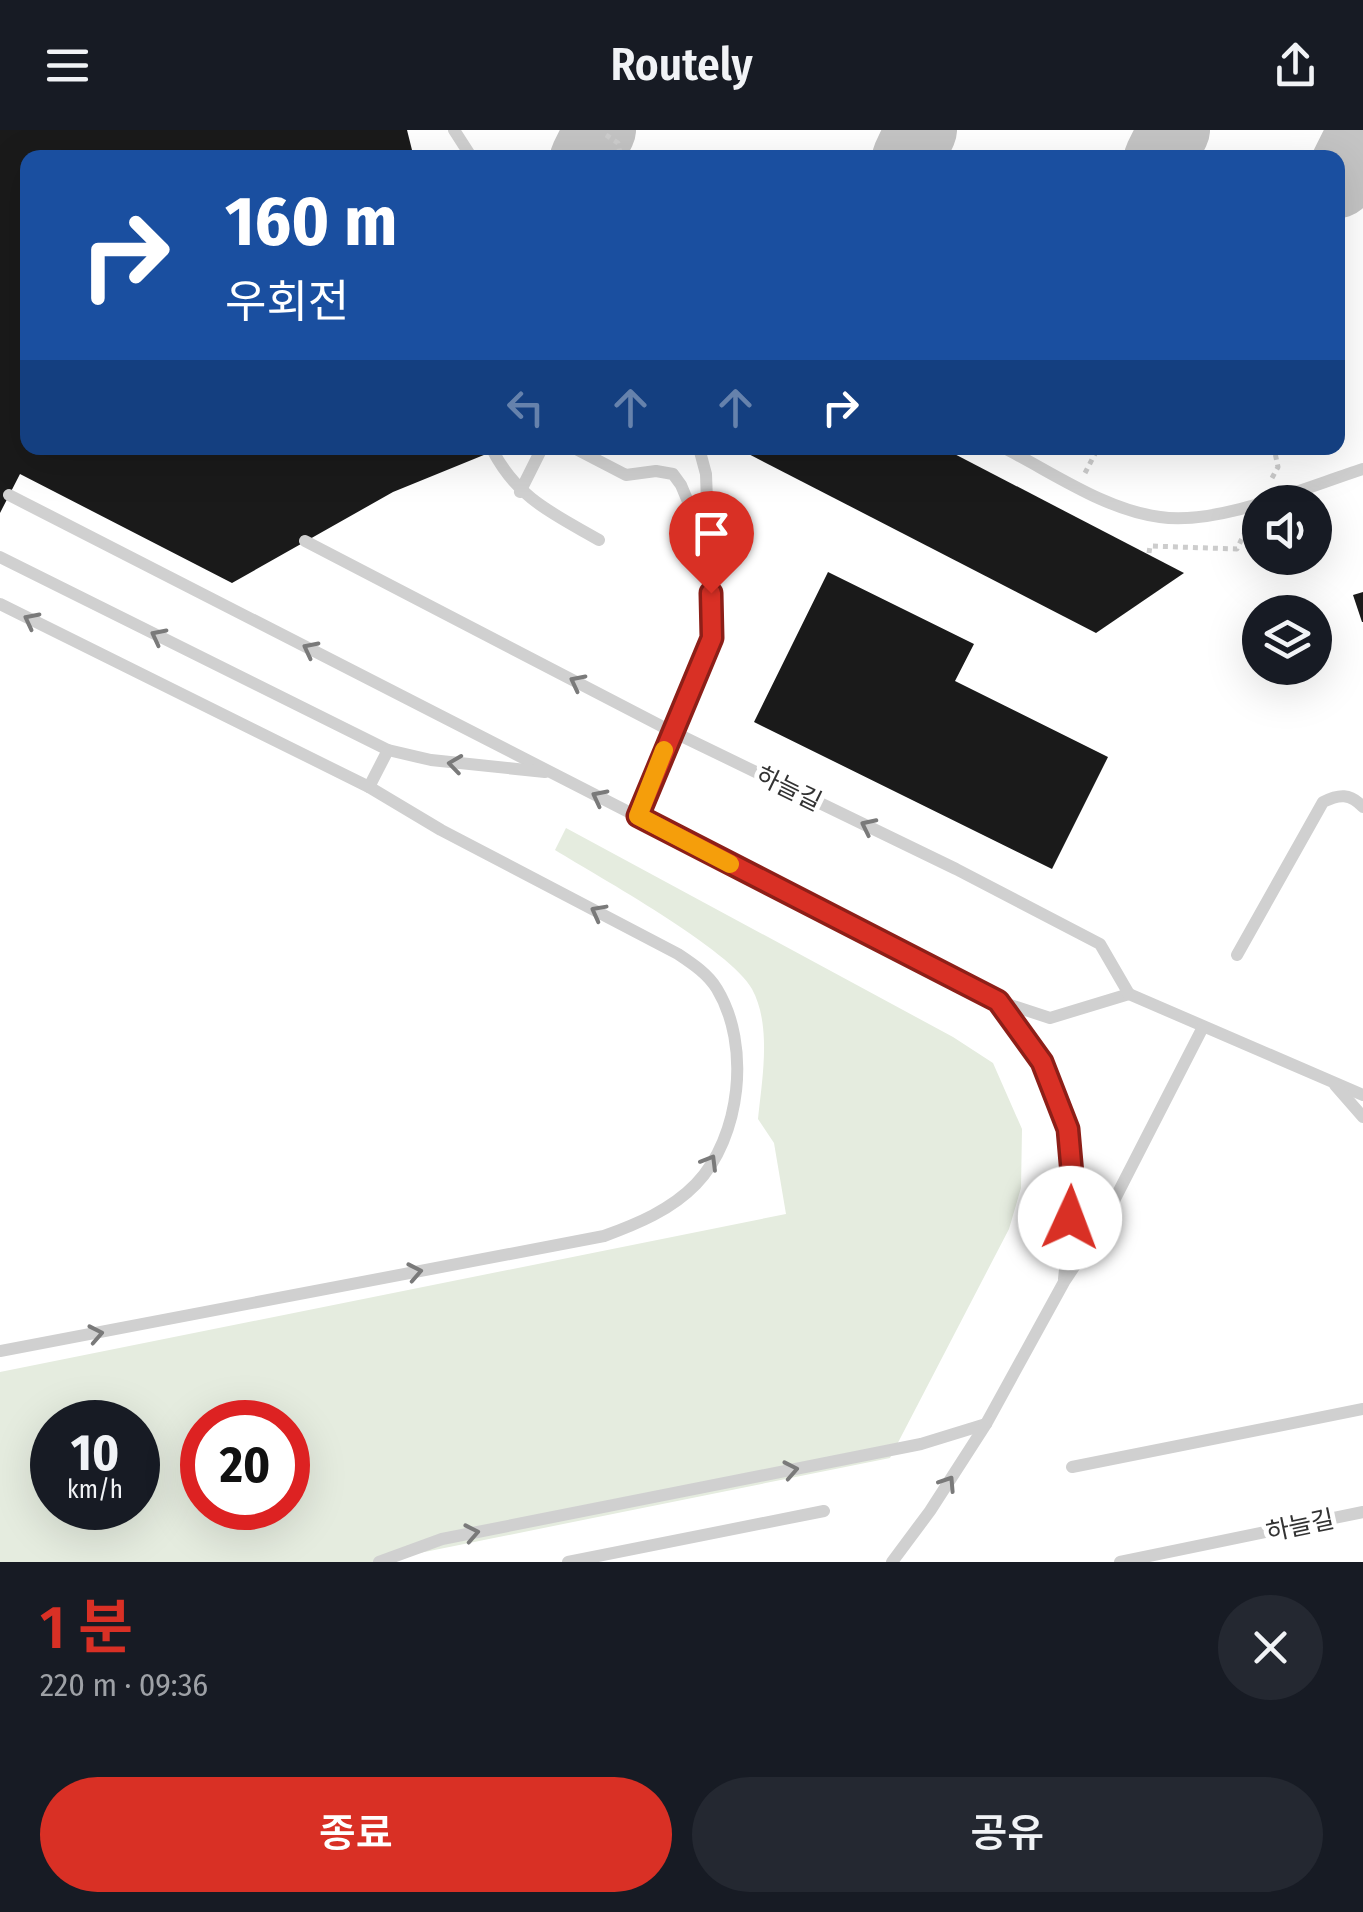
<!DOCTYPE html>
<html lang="ko">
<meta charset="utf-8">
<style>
:root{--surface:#171b24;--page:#242831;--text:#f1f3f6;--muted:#9ea1a6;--accent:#d93025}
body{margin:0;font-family:"Fira Sans Condensed","Noto Sans KR",sans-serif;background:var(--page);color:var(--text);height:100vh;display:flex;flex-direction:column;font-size:38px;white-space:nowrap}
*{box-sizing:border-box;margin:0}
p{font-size:32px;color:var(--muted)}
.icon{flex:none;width:55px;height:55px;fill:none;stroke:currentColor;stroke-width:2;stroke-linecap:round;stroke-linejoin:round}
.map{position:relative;height:1432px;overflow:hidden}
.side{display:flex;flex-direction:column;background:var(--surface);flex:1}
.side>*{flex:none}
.banner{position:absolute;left:20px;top:20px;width:1325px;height:305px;border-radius:20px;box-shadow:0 10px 40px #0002;background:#1a4fa0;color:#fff;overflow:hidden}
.fabs{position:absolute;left:1242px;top:355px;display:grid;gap:20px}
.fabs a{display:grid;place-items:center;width:90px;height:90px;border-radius:50%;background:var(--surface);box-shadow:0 10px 40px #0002;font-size:50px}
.speed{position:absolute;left:30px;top:1270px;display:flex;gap:20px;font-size:50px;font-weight:700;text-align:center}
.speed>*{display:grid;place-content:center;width:130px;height:130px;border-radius:50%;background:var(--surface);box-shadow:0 10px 40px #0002;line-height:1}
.speed small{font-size:25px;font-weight:400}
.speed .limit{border:15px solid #d22;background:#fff;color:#111}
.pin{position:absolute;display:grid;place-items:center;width:85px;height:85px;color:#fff;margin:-102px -42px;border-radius:50% 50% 50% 0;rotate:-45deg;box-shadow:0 0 10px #0007}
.pin .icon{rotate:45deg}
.me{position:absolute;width:110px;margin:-55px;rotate:2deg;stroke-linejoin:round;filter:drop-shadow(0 0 8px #0008)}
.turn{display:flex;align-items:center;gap:35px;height:210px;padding:0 40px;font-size:45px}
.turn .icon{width:130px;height:130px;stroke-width:2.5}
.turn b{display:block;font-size:70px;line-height:85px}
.lanes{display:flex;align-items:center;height:95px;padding:0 40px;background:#0003;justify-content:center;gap:50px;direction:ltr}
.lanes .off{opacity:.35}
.round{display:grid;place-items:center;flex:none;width:105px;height:105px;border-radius:52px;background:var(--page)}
.headline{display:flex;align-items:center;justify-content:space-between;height:170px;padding:0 40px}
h1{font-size:60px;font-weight:600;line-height:75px;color:var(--accent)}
.primary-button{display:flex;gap:20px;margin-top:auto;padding:20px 40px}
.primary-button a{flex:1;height:115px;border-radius:60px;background:var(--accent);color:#fff;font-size:40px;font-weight:600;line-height:115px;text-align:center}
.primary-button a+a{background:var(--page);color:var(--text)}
header{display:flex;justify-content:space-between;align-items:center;height:130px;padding:0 40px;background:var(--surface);font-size:45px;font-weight:600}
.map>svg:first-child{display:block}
.green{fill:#e5ecdf;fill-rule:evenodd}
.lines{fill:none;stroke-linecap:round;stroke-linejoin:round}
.taxiway{stroke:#c4c4c4;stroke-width:72}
.building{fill:#1a1a1a}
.path{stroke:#cdcdcd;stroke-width:5;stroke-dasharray:5 5;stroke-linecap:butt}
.lane{stroke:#d0d0d0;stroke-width:12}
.oneway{stroke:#7a7a7a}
.route-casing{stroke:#8d1f18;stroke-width:25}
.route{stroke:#d93025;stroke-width:18}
.slow{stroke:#f59e0b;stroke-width:18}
.labels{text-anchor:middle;stroke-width:10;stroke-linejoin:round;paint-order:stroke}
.street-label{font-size:25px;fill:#333;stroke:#fff}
</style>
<header><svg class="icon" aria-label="menu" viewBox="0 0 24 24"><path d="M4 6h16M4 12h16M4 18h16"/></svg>Routely<svg class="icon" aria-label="share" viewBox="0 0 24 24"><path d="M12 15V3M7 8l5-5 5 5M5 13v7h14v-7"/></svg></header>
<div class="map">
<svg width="1363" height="1432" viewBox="0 0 1363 1432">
<rect width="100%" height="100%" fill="#fff"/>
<path class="green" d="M 566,698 L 953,907 L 993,933 L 1022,999 L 1021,1058 L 1009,1099 L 890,1328 L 375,1432 L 0,1432 L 0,1242 L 786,1084 L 774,1013 L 758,989 C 762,949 772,896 752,859 C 731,820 599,747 555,720 ZM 52,1292 L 138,1292 L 138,1378 L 52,1378 ZM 202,1292 L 288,1292 L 288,1378 L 202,1378 Z"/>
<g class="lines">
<g class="taxiway">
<polyline points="586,28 600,0"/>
<polyline points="908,28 921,0"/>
<polyline points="1160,28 1174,0"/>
<polyline points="1338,52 1363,2"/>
</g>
</g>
<g class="building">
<polygon points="0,0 407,0 414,28 28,28 28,318 501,318 393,362 232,453 20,344 0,383"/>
<polygon points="737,318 943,318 1184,443 1096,503"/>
<polygon points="828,442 974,514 955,551 1108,627 1052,739 754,592"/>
<polygon points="1363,462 1363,492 1362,492 1353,465"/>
</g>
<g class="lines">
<g class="path">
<polyline points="606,5 618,13 621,28"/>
<polyline points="1085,343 1098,318"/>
<polyline points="1272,348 1278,337 1274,318"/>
<polyline points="1149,423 1150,416 1237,419 1247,398"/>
</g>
<g class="lane">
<polyline points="454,0 472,28"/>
<polyline points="574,318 626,345 656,341 673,344 681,355 705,412"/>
<path d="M 1004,318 C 1052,342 1105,380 1160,387 C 1217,396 1307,357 1363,339"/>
<path d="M 493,321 C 518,369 554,384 599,410"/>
<polyline points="520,362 542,318"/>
<polyline points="9,365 998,871 1050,888 1129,864"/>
<polyline points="305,411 667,599 956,739 1100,814 1129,864"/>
<polyline points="0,427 388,620 431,630 545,642"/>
<polyline points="0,474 369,657"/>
<polyline points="638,686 712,508 706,344 699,318"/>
<path d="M 1237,825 L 1323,672 C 1339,664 1350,663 1363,677"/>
<polyline points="1129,864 1363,965"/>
<path d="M 999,873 C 1042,927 1072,985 1073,1056 C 1073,1086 1067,1118 1064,1149"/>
<polyline points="1335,955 1363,987"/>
<path d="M 0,1221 L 604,1106 C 637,1094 671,1080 696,1054 C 741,1007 751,915 717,859 C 708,844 693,834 678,824 L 441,700 L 369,657 L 388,620"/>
<polyline points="1072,1337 1363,1279"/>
<polyline points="379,1432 442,1409 921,1314 986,1294"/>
<polyline points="568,1432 824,1381"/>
<polyline points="892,1432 930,1381 986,1294 1064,1152 1101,1096 1203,897"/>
<polyline points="1120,1432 1363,1382"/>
</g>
</g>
<defs><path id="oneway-chevron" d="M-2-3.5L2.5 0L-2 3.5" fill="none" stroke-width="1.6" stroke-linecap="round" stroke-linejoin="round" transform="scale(2.5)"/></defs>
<g class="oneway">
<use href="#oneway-chevron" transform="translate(31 490) rotate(-153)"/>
<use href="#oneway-chevron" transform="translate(158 506) rotate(-153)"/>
<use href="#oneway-chevron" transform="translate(310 519) rotate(-153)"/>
<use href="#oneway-chevron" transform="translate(577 552) rotate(-153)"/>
<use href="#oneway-chevron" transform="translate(455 634) rotate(-172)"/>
<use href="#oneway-chevron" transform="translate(599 667) rotate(-153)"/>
<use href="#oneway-chevron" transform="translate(868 696) rotate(-154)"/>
<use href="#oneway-chevron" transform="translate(598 782) rotate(-152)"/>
<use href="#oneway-chevron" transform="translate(710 1032) rotate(-59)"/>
<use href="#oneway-chevron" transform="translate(415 1142) rotate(-11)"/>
<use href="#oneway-chevron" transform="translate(96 1204) rotate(-11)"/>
<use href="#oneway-chevron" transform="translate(791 1340) rotate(-11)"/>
<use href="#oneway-chevron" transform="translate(948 1353) rotate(-57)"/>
<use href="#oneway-chevron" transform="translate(472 1403) rotate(-11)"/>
</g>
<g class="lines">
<defs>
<polyline id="route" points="711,463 712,508 638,686 998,871 1042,932 1068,999 1073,1056 1070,1088"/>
</defs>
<use href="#route" class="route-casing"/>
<use href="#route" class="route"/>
<polyline class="slow" points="664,620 638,686 730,734"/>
</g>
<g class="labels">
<g class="street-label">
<text transform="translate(789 658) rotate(26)" y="9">하늘길</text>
<text transform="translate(1300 1395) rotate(-12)" y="9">하늘길</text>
</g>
</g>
</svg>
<div class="fabs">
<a><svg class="icon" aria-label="sound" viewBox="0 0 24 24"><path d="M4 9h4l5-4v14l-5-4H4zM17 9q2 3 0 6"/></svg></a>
<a><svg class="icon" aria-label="layers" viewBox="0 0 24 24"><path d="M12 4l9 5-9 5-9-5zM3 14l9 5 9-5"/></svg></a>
</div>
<div class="speed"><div>10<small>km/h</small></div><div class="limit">20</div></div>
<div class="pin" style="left:711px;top:463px;background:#d93025"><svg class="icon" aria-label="arrive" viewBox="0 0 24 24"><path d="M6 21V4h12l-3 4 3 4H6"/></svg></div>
<svg class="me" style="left:1070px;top:1088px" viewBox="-20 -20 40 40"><circle r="19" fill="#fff"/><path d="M0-13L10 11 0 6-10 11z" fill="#d93025"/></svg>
<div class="banner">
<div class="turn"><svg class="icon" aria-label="right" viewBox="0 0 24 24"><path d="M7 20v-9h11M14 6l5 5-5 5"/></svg><div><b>160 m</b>우회전</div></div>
<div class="lanes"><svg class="icon off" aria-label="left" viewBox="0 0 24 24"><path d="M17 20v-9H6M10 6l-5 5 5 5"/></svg><svg class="icon off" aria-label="ahead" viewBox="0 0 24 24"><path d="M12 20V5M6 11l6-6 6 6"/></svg><svg class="icon off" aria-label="ahead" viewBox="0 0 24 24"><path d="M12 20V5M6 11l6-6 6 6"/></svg><svg class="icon" aria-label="right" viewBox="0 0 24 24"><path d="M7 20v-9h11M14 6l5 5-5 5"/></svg></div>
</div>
</div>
<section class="side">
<div class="headline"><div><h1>1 분</h1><p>220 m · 09:36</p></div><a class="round"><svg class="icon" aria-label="close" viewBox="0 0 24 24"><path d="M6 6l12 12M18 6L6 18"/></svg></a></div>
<div class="primary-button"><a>종료</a><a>공유</a></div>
</section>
